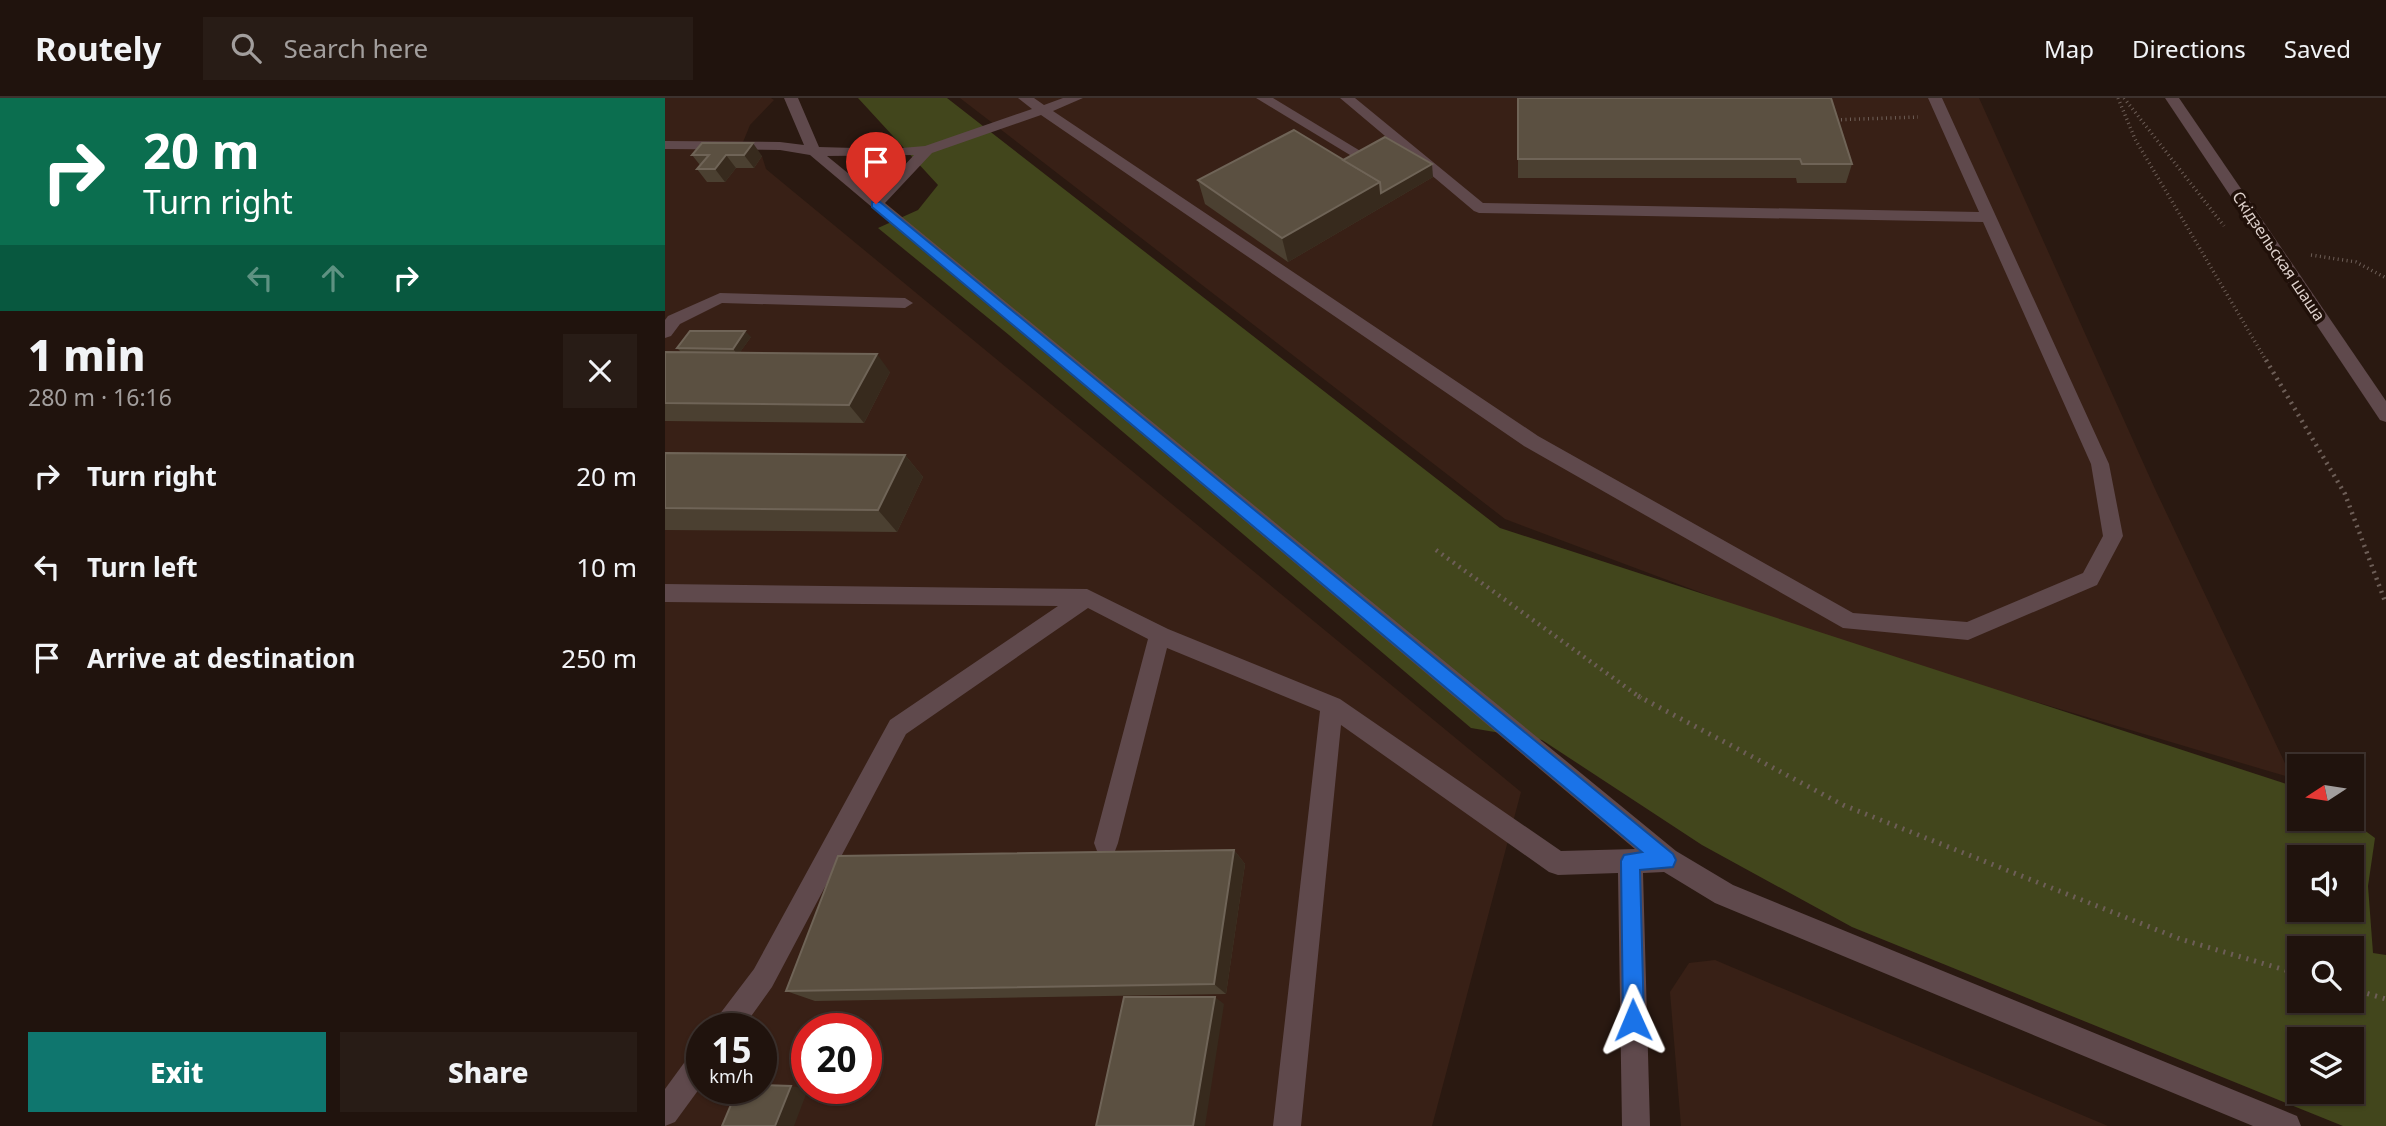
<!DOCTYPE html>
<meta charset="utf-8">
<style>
:root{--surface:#20130d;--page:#281c16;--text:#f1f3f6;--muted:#a29e9d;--line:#3d322e;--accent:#0f766e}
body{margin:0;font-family:"Noto Sans",sans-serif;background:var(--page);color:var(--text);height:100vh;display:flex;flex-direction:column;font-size:26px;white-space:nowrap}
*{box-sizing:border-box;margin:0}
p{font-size:23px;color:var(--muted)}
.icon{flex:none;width:38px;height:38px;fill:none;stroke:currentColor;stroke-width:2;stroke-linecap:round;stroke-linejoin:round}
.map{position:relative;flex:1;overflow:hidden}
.side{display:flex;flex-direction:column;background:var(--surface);width:665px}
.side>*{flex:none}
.top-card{background:#0b6e4f;color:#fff;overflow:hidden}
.needle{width:46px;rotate:258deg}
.tools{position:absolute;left:1622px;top:656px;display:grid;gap:14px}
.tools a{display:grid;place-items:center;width:77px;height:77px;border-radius:0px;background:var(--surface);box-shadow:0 2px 5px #0004,0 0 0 2px var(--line);font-size:35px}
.speed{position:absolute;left:21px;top:915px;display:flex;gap:14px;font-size:35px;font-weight:700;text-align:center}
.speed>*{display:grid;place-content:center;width:91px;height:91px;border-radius:50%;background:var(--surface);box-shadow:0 2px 5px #0004,0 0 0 2px var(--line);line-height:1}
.speed small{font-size:18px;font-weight:400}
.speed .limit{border:10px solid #d22;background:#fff;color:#111}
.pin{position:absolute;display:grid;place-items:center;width:60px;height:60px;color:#fff;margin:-72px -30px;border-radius:50% 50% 50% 0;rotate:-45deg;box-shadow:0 0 7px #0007}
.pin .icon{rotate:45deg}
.me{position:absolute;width:77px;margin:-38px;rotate:359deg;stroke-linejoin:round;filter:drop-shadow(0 0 5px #0008)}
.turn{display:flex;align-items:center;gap:24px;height:147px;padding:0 28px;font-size:32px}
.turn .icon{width:91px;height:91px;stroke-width:2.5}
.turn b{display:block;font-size:49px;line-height:60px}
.lanes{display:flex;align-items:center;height:66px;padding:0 28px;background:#0003;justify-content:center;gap:35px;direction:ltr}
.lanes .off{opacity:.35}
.round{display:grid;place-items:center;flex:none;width:74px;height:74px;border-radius:0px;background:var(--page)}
.overview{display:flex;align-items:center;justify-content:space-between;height:119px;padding:0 28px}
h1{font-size:42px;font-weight:800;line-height:52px}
.button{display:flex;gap:14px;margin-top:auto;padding:14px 28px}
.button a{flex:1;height:80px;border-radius:0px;background:var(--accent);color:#fff;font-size:28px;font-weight:800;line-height:80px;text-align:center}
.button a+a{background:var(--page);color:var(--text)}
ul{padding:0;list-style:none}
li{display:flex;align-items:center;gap:21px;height:91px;padding:0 28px}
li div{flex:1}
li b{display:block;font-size:26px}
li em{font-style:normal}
header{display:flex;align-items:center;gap:42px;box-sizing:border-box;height:98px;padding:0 35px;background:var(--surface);border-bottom:2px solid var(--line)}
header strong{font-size:33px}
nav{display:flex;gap:38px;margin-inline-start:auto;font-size:24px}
.search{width:490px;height:63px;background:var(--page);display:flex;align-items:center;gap:18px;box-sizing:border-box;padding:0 24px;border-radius:0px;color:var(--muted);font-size:26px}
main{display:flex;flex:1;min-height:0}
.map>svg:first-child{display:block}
.built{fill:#382016;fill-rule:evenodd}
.green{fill:#42461c;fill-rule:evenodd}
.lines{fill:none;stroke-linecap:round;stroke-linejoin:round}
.path-far2{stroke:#6d5e57;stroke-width:3.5;stroke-dasharray:1 3.5;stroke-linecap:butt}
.path-far1{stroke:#6d5e57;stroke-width:4.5;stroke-dasharray:2 5;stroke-linecap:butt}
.path{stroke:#6d5e57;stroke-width:5;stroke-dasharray:2 6;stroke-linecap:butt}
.minor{fill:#5f494c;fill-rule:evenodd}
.wall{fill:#4b4031}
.shaded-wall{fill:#372a1d}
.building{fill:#5b5041;stroke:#6f6457;stroke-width:2}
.route{fill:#1a73e8;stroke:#114b97;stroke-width:2}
.labels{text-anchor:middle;stroke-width:7;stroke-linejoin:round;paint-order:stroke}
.far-street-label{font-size:16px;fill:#ded1cc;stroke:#201009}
</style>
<header>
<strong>Routely</strong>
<div class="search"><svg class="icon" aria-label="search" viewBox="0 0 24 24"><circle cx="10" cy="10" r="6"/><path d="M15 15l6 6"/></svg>Search here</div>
<nav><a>Map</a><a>Directions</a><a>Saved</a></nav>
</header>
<main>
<section class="side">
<div class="top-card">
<div class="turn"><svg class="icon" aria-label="right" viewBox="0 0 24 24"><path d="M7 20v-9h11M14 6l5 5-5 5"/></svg><div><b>20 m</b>Turn right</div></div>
<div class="lanes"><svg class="icon off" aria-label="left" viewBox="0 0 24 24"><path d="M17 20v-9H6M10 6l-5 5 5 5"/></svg><svg class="icon off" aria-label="ahead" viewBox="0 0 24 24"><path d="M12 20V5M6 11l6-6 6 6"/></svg><svg class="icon" aria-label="right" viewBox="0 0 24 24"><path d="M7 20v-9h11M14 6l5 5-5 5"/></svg></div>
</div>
<div class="overview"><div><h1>1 min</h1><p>280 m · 16:16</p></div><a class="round"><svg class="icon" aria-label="close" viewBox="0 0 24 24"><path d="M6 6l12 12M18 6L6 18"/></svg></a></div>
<ul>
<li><svg class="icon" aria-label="right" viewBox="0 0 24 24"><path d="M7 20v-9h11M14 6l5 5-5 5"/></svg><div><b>Turn right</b></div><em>20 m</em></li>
<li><svg class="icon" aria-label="left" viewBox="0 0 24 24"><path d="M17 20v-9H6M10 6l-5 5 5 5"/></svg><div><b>Turn left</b></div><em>10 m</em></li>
<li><svg class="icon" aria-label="arrive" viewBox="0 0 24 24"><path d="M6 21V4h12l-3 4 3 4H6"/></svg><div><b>Arrive at destination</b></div><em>250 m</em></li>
</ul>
<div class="button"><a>Exit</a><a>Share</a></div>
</section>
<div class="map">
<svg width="1721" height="1028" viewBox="0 0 1721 1028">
<rect width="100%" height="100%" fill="#2a1911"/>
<g class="built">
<path d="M 0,0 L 106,0 L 109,2 L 85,27 L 76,49 L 97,58 L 101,71 L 856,694 L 767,1028 L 0,1028 ZM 37,931 L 96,931 L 96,990 L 37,990 ZM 142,931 L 201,931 L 201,990 L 142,990 Z"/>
<polygon points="295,0 1314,0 1490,391 1627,680 1162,542 840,421"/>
<polygon points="1050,862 1443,1028 1016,1028 1005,894 1024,865"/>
</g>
<path class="green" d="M 193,0 L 282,0 L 835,430 L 1634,690 L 1634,721 L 1684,721 L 1710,740 L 1703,788 L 1708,855 L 1721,857 L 1721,1028 L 1678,1028 L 1187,829 L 1037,747 L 877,642 L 806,630 L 344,237 L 213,130 L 253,112 L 273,87 ZM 1634,760 L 1687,760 L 1687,812 L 1634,812 ZM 1634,850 L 1687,850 L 1687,903 L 1634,903 ZM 1634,942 L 1687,942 L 1687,994 L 1634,994 Z"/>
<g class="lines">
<g class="path-far2">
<polyline points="1453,0 1470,41 1602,264"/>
<polyline points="1459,0 1559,128"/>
<polyline points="1167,22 1253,19"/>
<polyline points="1646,157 1691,164 1721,180"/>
</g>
<g class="path-far1">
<polyline points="1601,262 1680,396 1721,506"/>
<polyline points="771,452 976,600"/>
</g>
<g class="path">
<polyline points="973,598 1178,707 1515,841 1634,876"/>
<polyline points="1687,891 1721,901"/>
</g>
<g class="minor">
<path d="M 119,0 L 133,0 L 154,49 L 225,51 L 260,48 L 367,11 L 353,0 L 369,0 L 379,7 L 398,0 L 418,0 L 388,13 L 873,338 L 1188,515 L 1302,524 L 1418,475 L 1438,438 L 1426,366 L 1318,124 L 814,115 L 809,113 L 675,0 L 690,0 L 818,105 L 1314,114 L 1263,0 L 1277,0 L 1444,366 L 1458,438 L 1432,487 L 1303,542 L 1178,530 L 859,348 L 376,17 L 267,55 L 220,105 L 1011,753 L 1068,787 L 1632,1018 L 1636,1028 L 1588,1028 L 1050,805 L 999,774 L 978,775 L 985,1028 L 957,1028 L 953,775 L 893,777 L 884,774 L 676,627 L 636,1028 L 608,1028 L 655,613 L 502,550 L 453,745 L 450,753 L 441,757 L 432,753 L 429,745 L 483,541 L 423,510 L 241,636 L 107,889 L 77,931 L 48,931 L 51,921 L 89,871 L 225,622 L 393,508 L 0,504 L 0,486 L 422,491 L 503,531 L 675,601 L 896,753 L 970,751 L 145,57 L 115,52 L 0,51 L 0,43 L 115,44 L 139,47 ZM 249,57 L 211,98 L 162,58 Z"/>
<polygon points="591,0 608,0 697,54 690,58 685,57"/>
<polygon points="1500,0 1514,0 1721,303 1721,324 1715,322"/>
<polygon points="55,195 240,200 248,205 240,210 57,205 15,226 6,238 0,240 0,222 3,218"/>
<polygon points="37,950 37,987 10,1024 0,1028 0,991 27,954"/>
</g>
</g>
<g class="wall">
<polygon points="853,0 1187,66 1181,85 1132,85 1131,80 853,80"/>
<polygon points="37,45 97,58 89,70 71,70 60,84 42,84 32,71 35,67 27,57"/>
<polygon points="678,62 768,79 623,164 540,106 533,82"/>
<polygon points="86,239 75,254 225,274 199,325 0,323 0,254 16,254 12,250"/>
<polygon points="0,355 240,357 258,379 232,434 0,432"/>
<polygon points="569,752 580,766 561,896 150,903 121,893"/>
</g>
<g class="shaded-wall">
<polygon points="88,45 97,58 89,70 79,57"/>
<polygon points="61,57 71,70 60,84 50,71"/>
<polygon points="767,66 768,79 623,164 617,140 715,84"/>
<polygon points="80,233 86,239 73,257 68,251"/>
<polygon points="212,256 225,274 199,325 184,307"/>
<polygon points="240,357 258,379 232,434 213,412"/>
<polygon points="569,752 580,766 561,896 549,886"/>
<polygon points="550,899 559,906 540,1028 528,1028"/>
<polygon points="126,988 143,991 129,1028 110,1028"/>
</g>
<g class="building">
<polygon points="853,0 1166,0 1187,66 1137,66 1135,61 853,61"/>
<polygon points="629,32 715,84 617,140 533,82"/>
<polygon points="720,39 767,66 716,95 715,84 678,62"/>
<polygon points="37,45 88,45 79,57 61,57 50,71 32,71 44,57 27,57"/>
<polygon points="25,233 80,233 68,251 12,250"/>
<polygon points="0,254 212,256 184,307 0,305"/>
<polygon points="0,355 240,357 213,412 0,410"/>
<polygon points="569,752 549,886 121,893 173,758"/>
<polygon points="459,899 550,899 528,1028 431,1028"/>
<polygon points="96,987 126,988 110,1028 57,1028 73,990 96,990"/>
</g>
<polygon class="route" points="207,104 215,104 1008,756 1011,762 1008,769 975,772 979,922 976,929 968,932 961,929 958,922 956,763 959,757 977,754 207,109"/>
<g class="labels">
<g class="far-street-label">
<text transform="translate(1614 158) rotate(56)" y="6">Скідзельская шаша</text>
</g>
</g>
</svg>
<div class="tools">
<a><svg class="needle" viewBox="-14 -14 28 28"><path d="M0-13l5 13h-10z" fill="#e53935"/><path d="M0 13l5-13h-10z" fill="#a29e9d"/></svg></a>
<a><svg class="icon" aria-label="sound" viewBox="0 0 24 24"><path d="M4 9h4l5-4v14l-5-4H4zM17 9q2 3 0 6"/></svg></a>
<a><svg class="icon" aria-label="search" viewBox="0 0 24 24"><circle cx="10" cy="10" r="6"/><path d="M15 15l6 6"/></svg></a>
<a><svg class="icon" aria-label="layers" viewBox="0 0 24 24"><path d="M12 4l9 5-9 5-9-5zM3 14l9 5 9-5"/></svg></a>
</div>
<div class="speed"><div>15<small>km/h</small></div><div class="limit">20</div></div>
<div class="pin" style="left:211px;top:106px;background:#d93025"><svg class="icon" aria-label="arrive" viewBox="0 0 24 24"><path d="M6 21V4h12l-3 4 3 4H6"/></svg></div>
<svg class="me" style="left:968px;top:922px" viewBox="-20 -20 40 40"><path d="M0-17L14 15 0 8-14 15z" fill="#1a73e8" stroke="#fff" stroke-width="4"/></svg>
</div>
</main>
